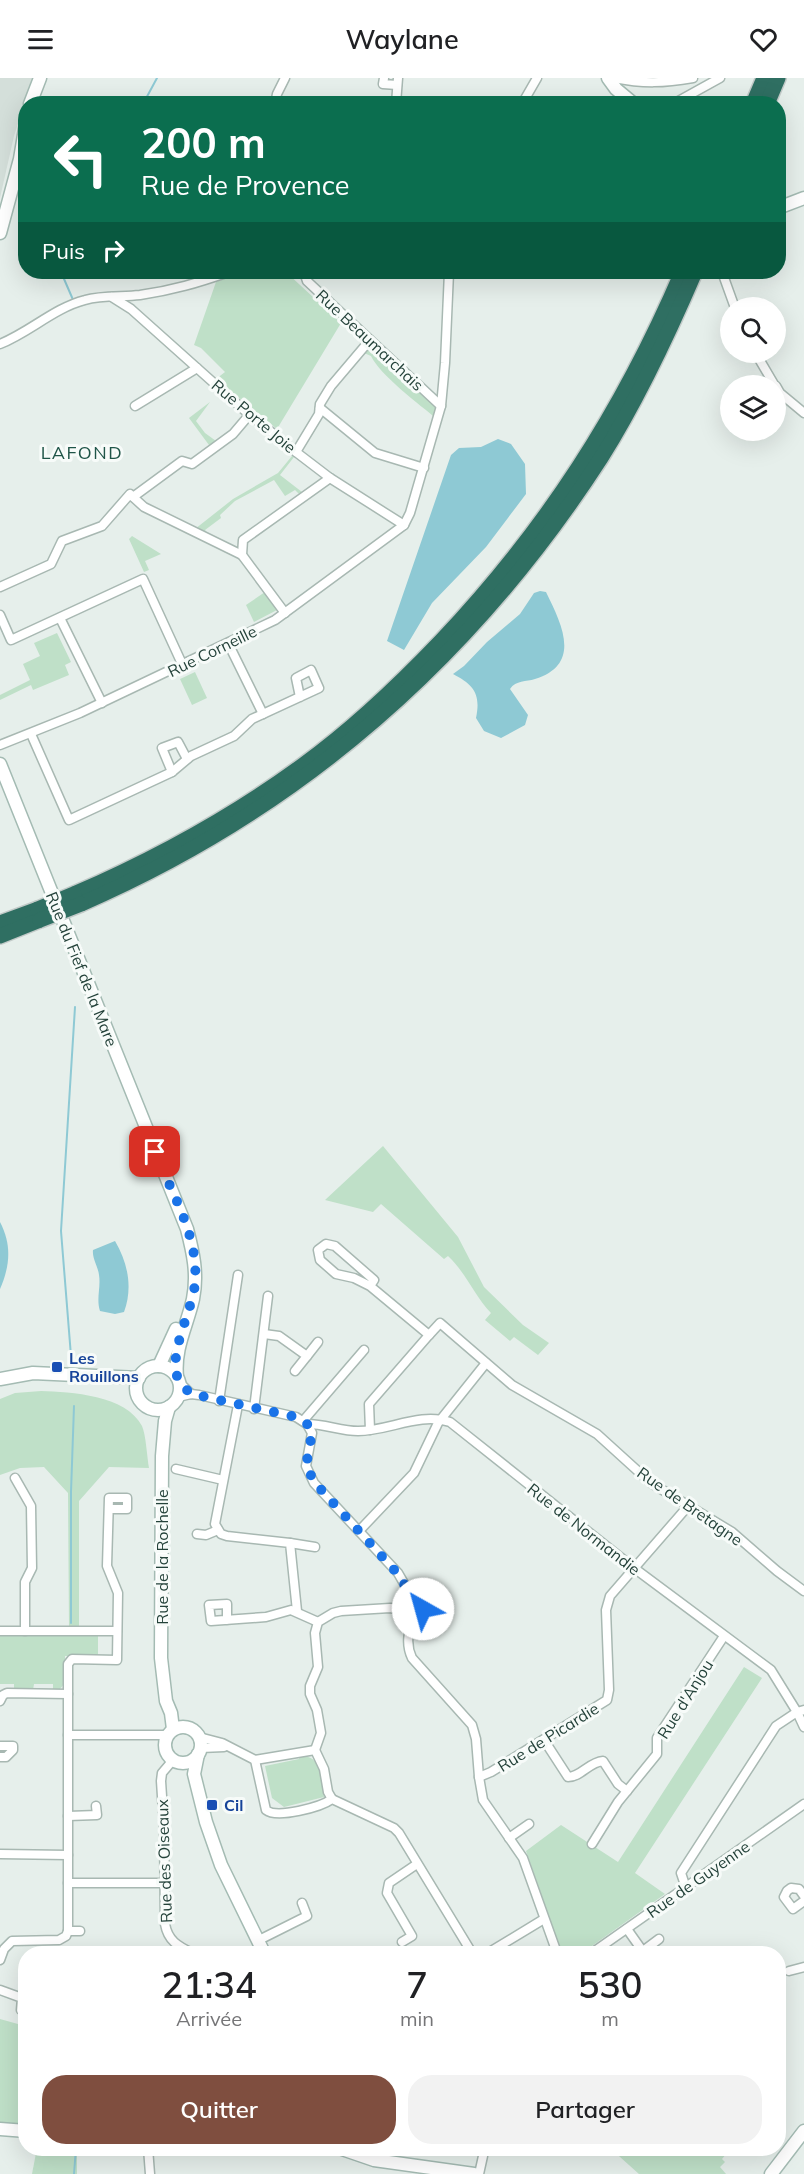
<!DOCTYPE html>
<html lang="fr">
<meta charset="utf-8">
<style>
:root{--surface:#fff;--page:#f2f2f2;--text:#202124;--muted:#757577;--accent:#7f4e3f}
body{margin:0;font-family:Mulish,sans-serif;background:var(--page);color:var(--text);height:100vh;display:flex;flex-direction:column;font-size:22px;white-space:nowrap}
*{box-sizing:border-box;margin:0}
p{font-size:20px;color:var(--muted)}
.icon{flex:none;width:33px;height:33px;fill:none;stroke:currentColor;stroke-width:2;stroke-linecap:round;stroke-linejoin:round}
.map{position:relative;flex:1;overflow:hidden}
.drawer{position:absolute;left:18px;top:1868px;width:768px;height:210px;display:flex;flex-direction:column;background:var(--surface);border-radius:24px;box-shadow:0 6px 24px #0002}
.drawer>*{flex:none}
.top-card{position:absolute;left:18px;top:18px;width:768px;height:183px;border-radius:24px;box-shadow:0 6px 24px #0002;background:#0b6e4f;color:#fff;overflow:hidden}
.buttons{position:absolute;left:720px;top:219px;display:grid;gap:12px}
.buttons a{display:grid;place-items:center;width:66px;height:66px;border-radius:50%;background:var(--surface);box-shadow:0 6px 24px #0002;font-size:30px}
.pin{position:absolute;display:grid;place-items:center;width:51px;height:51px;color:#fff;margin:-26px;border-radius:12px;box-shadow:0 3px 9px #0006}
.me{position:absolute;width:66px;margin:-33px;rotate:322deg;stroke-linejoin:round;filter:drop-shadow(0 0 4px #0008)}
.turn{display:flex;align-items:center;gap:21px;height:126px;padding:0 24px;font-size:27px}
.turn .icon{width:78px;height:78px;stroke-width:2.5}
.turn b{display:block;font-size:42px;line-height:51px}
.then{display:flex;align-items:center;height:57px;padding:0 24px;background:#0003;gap:12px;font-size:22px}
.eta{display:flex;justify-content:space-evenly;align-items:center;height:102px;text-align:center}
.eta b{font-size:36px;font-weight:600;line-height:42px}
.primary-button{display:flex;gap:12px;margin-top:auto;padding:12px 24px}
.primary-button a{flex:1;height:69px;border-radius:24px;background:var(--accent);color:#fff;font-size:24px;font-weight:600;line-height:69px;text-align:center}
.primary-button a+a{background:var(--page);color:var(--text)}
header{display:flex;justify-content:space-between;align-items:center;height:78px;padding:0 24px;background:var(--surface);font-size:27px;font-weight:600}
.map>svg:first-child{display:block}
.built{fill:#d4dfda}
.green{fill:#bfe0c8}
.water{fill:#8ec9d4}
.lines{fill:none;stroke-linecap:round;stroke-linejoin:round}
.stream{stroke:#8ec9d4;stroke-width:2}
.street-casing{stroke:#a8b8b2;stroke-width:11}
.secondary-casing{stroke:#a4bbb3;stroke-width:15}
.highway-casing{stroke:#c2cac8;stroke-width:18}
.street{stroke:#fff;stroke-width:8}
.secondary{stroke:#fff;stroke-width:12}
.highway{stroke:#2f6f62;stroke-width:15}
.highway-bridge-casing{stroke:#c2cac8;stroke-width:18;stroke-linecap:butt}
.highway-bridge{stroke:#2f6f62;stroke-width:15}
.route{stroke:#1a73e8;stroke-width:10;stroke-dasharray:0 18}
.transit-dot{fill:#1a4fb4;stroke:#f7fbf9;stroke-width:2}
.labels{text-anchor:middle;stroke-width:6;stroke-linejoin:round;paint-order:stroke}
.street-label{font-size:16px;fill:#24423a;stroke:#f7fbf9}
.transit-label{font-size:16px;font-weight:bold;fill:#164399;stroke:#f7fbf9;text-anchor:start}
.neighbourhood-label{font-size:18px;letter-spacing:1.5px;fill:#1f5548;stroke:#f7fbf9}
</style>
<header><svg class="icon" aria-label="menu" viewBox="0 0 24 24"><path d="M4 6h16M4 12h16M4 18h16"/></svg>Waylane<svg class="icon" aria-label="heart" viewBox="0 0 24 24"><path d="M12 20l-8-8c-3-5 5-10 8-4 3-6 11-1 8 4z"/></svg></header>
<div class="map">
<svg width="804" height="2096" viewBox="0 0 804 2096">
<rect width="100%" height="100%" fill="#e6efeb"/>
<polygon class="built" points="0,0 33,0 14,58 0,120"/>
<g class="green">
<polygon points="254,194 286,194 341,245 277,351 216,301 225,294 201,270 194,267 216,204 234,197"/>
<path d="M 370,262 L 441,328 L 437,341 C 420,327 380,297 371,278 L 364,275 Z"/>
<polygon points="210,324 196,343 205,355 216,363 209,367 189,340"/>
<polygon points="292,378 294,379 280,397 302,414 299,416 295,412 285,418 274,402 235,423 220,437 221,440 205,452 209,457 195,451 233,421 278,395"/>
<polygon points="132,458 161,476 145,483 149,492 144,494 129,461"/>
<polygon points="265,514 277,532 254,544 246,527"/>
<polygon points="57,555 71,584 65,587 69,597 33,612 31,607 0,622 0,617 30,602 23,586 40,578 34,565"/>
<polygon points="195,594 207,620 192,627 180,601"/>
<path d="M 383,1068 L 458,1159 L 484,1209 L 523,1247 L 549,1265 L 538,1277 L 514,1259 L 510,1263 L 485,1242 L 491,1235 C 474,1217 466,1195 448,1178 L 444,1181 L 381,1126 L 373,1134 L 325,1122 Z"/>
<path d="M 41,1313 C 71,1314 126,1317 142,1348 C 146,1357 147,1379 149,1390 L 109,1389 L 79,1423 L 79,1550 L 69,1550 L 68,1415 L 44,1389 L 20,1390 L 0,1397 L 0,1321 L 15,1315 Z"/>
<polygon points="98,1556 98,1578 65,1578 65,1605 59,1612 53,1612 53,1606 34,1606 33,1612 14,1612 14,1606 0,1606 0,1557"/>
<polygon points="744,1589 762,1600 635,1795 665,1816 582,1875 562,1875 526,1773 561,1747 618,1784"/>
<path d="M 300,1678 C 322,1676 321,1702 324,1719 L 284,1729 L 272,1720 L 265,1688 L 299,1681 Z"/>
<polygon points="0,1941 25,1948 25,2048 0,2047"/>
<polygon points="37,2070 77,2070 77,2096 32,2096"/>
<polygon points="610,2070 731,2070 722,2081 725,2084 720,2089 726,2096 639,2096"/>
</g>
<g class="water">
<polygon points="498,361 511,366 525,386 526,416 486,469 432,525 404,572 387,563 451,377 459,370 481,369"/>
<path d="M 540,513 L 546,514 C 561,545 583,586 535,601 C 526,604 516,602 510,611 L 528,637 L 525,647 L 501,660 L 484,653 L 476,640 C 481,616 474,607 453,596 L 464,588 L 487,564 L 520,536 L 534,515 Z"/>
<path d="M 0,1144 C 12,1167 10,1188 0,1211 Z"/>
<path d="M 115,1163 C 128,1185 133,1210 124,1234 L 115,1236 L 100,1233 C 96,1221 101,1209 99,1197 C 98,1188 92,1181 93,1172 Z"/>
</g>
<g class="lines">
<g class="stream">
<polyline points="143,26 157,0"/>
<polyline points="61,194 74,224"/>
<polyline points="71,1278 61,1153 75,929"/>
<polyline points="71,1545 71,1414 74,1328"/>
<polyline points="74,2096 76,2070"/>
</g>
<defs>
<g id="street">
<polyline points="384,0 383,6 397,7"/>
<path d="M 611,3 L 614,0 C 644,6 664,5 693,0"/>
<polyline points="275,26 277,16 285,0"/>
<polyline points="396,26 398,0"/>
<polyline points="522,26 537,0"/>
<polyline points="673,26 720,0"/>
<polyline points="304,194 307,203 441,328"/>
<polyline points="722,194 735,230"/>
<polyline points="112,219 131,231 244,332 296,374 330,400 404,447"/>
<path d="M 0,266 C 30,254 54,230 85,222 C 102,217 122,219 140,217 C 174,212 197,205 229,194"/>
<polyline points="755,274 775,308"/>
<polyline points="776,308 780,315 804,335"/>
<polyline points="135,328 197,290"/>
<polyline points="320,330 375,375 424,390"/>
<polyline points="296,374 319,336 320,326 331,308 370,262"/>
<polyline points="133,419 144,429 242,477"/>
<polyline points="0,509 51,486 62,463 102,448 130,416 133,419 182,383 192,386 233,356 250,336"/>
<polyline points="285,535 242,477 243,462 330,400"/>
<polyline points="0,537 11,562 143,501 183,588"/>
<polyline points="60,540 102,625"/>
<polyline points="228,565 263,636"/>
<polyline points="31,656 69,742 172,694 191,678 234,658 252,641 319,610 311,592 296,600 300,619"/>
<polyline points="0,667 80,635 275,542 404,447 410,435 441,328 445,285 449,194"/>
<polyline points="172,694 162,670 178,664 187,681"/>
<polyline points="370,1208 374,1202 335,1168 326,1166 318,1172 320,1182 336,1196 354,1200 370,1208 429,1257 440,1245 512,1307 597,1356 651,1405 732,1454 777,1493 804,1513"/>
<polyline points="264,1256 279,1258 307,1278 295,1293"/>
<polyline points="307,1278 318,1264"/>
<polyline points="180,1305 191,1316"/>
<polyline points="178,1319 191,1316 199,1317 296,1339 307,1346 312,1355 306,1388 314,1405 398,1495 413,1521"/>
<polyline points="219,1323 238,1197"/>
<polyline points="238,1327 215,1446 221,1456 227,1458 290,1465 297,1533"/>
<polyline points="254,1331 268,1218"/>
<polyline points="303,1343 364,1272"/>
<path d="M 307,1346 C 325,1346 341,1353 358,1353 C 389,1353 419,1334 450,1344 L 634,1490 L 771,1592 L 797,1634 L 804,1649"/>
<polyline points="370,1352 369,1326 429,1257"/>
<polyline points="176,1391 223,1402"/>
<polyline points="15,1400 31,1428 32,1490 25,1504 25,1553"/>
<polyline points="359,1453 414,1395 438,1345 486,1285"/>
<polyline points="197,1456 206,1457 218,1452"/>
<polyline points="290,1465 315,1469"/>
<circle cx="412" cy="1532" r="11"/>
<polyline points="227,1542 227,1526 209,1527 211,1543 266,1539 291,1532 318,1544"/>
<path d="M 412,1543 C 408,1556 406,1567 412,1580 L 472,1647 L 476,1661 L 479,1699 L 483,1722 L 523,1780 L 557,1875"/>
<polyline points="0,1553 117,1553"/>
<polyline points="0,1623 3,1617 7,1615 68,1616"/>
<polyline points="68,1657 168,1657"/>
<path d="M 199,1659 L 222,1665 L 255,1682 L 266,1732 C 277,1741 321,1729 332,1721 L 394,1750 L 399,1755 L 472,1875"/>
<path d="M 544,1662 L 568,1699 C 581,1699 589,1684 603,1683 L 618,1706 L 627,1713"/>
<polyline points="0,1668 13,1668 13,1672 6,1679 0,1679"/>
<polyline points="201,1670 224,1669"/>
<polyline points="315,1672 321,1655 317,1632 310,1616 310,1608 318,1589 315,1555 318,1544 333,1535 341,1533 390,1530 401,1531"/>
<path d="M 173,1682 L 162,1695 L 161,1703 L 164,1749 L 165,1846 C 168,1863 178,1868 192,1875"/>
<polyline points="255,1682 315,1672 324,1691 328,1714 332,1721"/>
<polyline points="479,1699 491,1694 607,1622 609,1612 606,1532 610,1518 689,1427"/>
<polyline points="68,1738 97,1737 96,1728"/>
<polyline points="509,1760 529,1746"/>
<polyline points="592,1766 618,1724 657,1676 657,1660 724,1558"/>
<polyline points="0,1776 68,1777"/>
<polyline points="68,1805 165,1805"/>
<polyline points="686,1810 681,1795 776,1648 797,1634 804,1632"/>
<polyline points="804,1818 799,1811 791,1810 787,1813 784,1819 793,1831 804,1823"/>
<polyline points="627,1851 644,1875"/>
<polyline points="80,1853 68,1853 68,1586 72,1581 117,1582 118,1515 107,1488 109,1420 127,1420 127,1431 109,1431"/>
<polyline points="257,1863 307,1838 302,1825"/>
<polyline points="402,1864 412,1858 387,1815 389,1805 417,1786"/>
<polyline points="643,1873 659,1861"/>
<polyline points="488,1875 544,1841"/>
<polyline points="592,1875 804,1726"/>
<polyline points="0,1882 4,1871 12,1863 59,1862 66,1858 68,1853"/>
<polyline points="789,1893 804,1889"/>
<polyline points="0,1912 22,1920 21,1932"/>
<polyline points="148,2070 150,2096"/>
<polyline points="479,2096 483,2078 482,2070"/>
</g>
<g id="secondary">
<polyline points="608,0 616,11 634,26"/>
<polyline points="30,26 40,0"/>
<polyline points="778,130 804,120"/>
<polyline points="0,155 20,81 26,45"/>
<path d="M 0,686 L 187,1151 C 193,1174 198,1196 193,1221 C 187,1248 174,1270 177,1299"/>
<polyline points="159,1288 176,1251"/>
<circle cx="158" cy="1310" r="22"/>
<polyline points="0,1301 33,1295 139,1300"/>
<polyline points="169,1329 165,1343 162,1378 161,1580 166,1623 171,1635 173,1651"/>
<circle cx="183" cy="1667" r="18"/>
<polyline points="198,1676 194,1696 206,1744 221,1787 264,1875"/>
<polyline points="0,2051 26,2053"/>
<polyline points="339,2070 374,2082 474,2096"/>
<polyline points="771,2096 804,2053"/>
</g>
<g id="highway">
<polyline points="753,26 764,0"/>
<polyline points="767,26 778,0"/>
<path d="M 74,816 C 155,781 232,739 303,687 C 353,651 398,608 441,563 C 546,452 622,334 682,194"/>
<path d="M 81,826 C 300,731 471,581 601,380 C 638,321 668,257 695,194"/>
<polyline points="0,845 38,831"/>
<polyline points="0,858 40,842"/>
</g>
</defs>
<use href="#street" class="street-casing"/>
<use href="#secondary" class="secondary-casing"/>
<use href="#highway" class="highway-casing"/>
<use href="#street" class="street"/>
<use href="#secondary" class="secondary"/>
<use href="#highway" class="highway"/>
<defs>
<g id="highway-bridge">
<polyline points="38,831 74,816"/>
<polyline points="40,842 81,826"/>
</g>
</defs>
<use href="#highway-bridge" class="highway-bridge-casing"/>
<use href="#highway-bridge" class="highway-bridge"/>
</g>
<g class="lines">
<path class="route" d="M 155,1074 C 172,1116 199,1158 195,1205 C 193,1232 166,1278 179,1303 C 181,1308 187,1312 192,1316 L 296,1339 L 307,1346 L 312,1355 L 306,1388 L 315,1405 L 398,1496 L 413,1521 L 420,1523 L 423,1531"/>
</g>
<g class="transit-dot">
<rect x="51" y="1283" width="12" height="12" rx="3"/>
<rect x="206" y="1721" width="12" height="12" rx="3"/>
</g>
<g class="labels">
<g class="street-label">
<text transform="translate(370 262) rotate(43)" y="6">Rue Beaumarchais</text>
<text transform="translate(254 338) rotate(40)" y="6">Rue Porte Joie</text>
<text transform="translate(212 573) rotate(-26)" y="6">Rue Corneille</text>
<text transform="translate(82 891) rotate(68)" y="6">Rue du Fief de la Mare</text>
<text transform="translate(690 1428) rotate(35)" y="6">Rue de Bretagne</text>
<text transform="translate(584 1451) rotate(38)" y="6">Rue de Normandie</text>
<text transform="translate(162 1479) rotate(-90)" y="6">Rue de la Rochelle</text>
<text transform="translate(685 1621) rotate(-58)" y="6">Rue d'Anjou</text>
<text transform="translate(548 1659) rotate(-32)" y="6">Rue de Picardie</text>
<text transform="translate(164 1783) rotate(-92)" y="6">Rue des Oiseaux</text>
<text transform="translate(698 1801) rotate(-35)" y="6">Rue de Guyenne</text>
</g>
<g class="transit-label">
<text x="69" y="1286">Les<tspan x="69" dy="18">Rouillons</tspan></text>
<text x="224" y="1733">Cil</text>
</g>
<g class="neighbourhood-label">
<text x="82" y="381">LAFOND</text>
</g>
</g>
</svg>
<div class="buttons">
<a><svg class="icon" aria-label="search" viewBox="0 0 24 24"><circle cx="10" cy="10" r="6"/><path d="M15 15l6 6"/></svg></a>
<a><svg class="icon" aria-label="layers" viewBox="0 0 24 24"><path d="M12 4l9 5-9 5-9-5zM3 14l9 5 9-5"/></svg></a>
</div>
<div class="pin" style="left:155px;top:1074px;background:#d93025"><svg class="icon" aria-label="arrive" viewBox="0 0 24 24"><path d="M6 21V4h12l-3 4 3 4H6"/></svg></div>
<svg class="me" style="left:423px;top:1531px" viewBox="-20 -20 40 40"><circle r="19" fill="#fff"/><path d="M0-13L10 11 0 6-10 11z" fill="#1a73e8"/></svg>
<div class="top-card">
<div class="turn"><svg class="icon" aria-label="left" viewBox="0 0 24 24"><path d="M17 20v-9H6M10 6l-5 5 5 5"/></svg><div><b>200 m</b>Rue de Provence</div></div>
<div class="then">Puis<svg class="icon" aria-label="right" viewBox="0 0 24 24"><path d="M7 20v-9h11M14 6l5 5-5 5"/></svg></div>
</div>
<section class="drawer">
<div class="eta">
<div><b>21:34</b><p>Arrivée</p></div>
<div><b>7</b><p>min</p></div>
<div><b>530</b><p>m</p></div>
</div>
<div class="primary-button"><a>Quitter</a><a>Partager</a></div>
</section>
</div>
